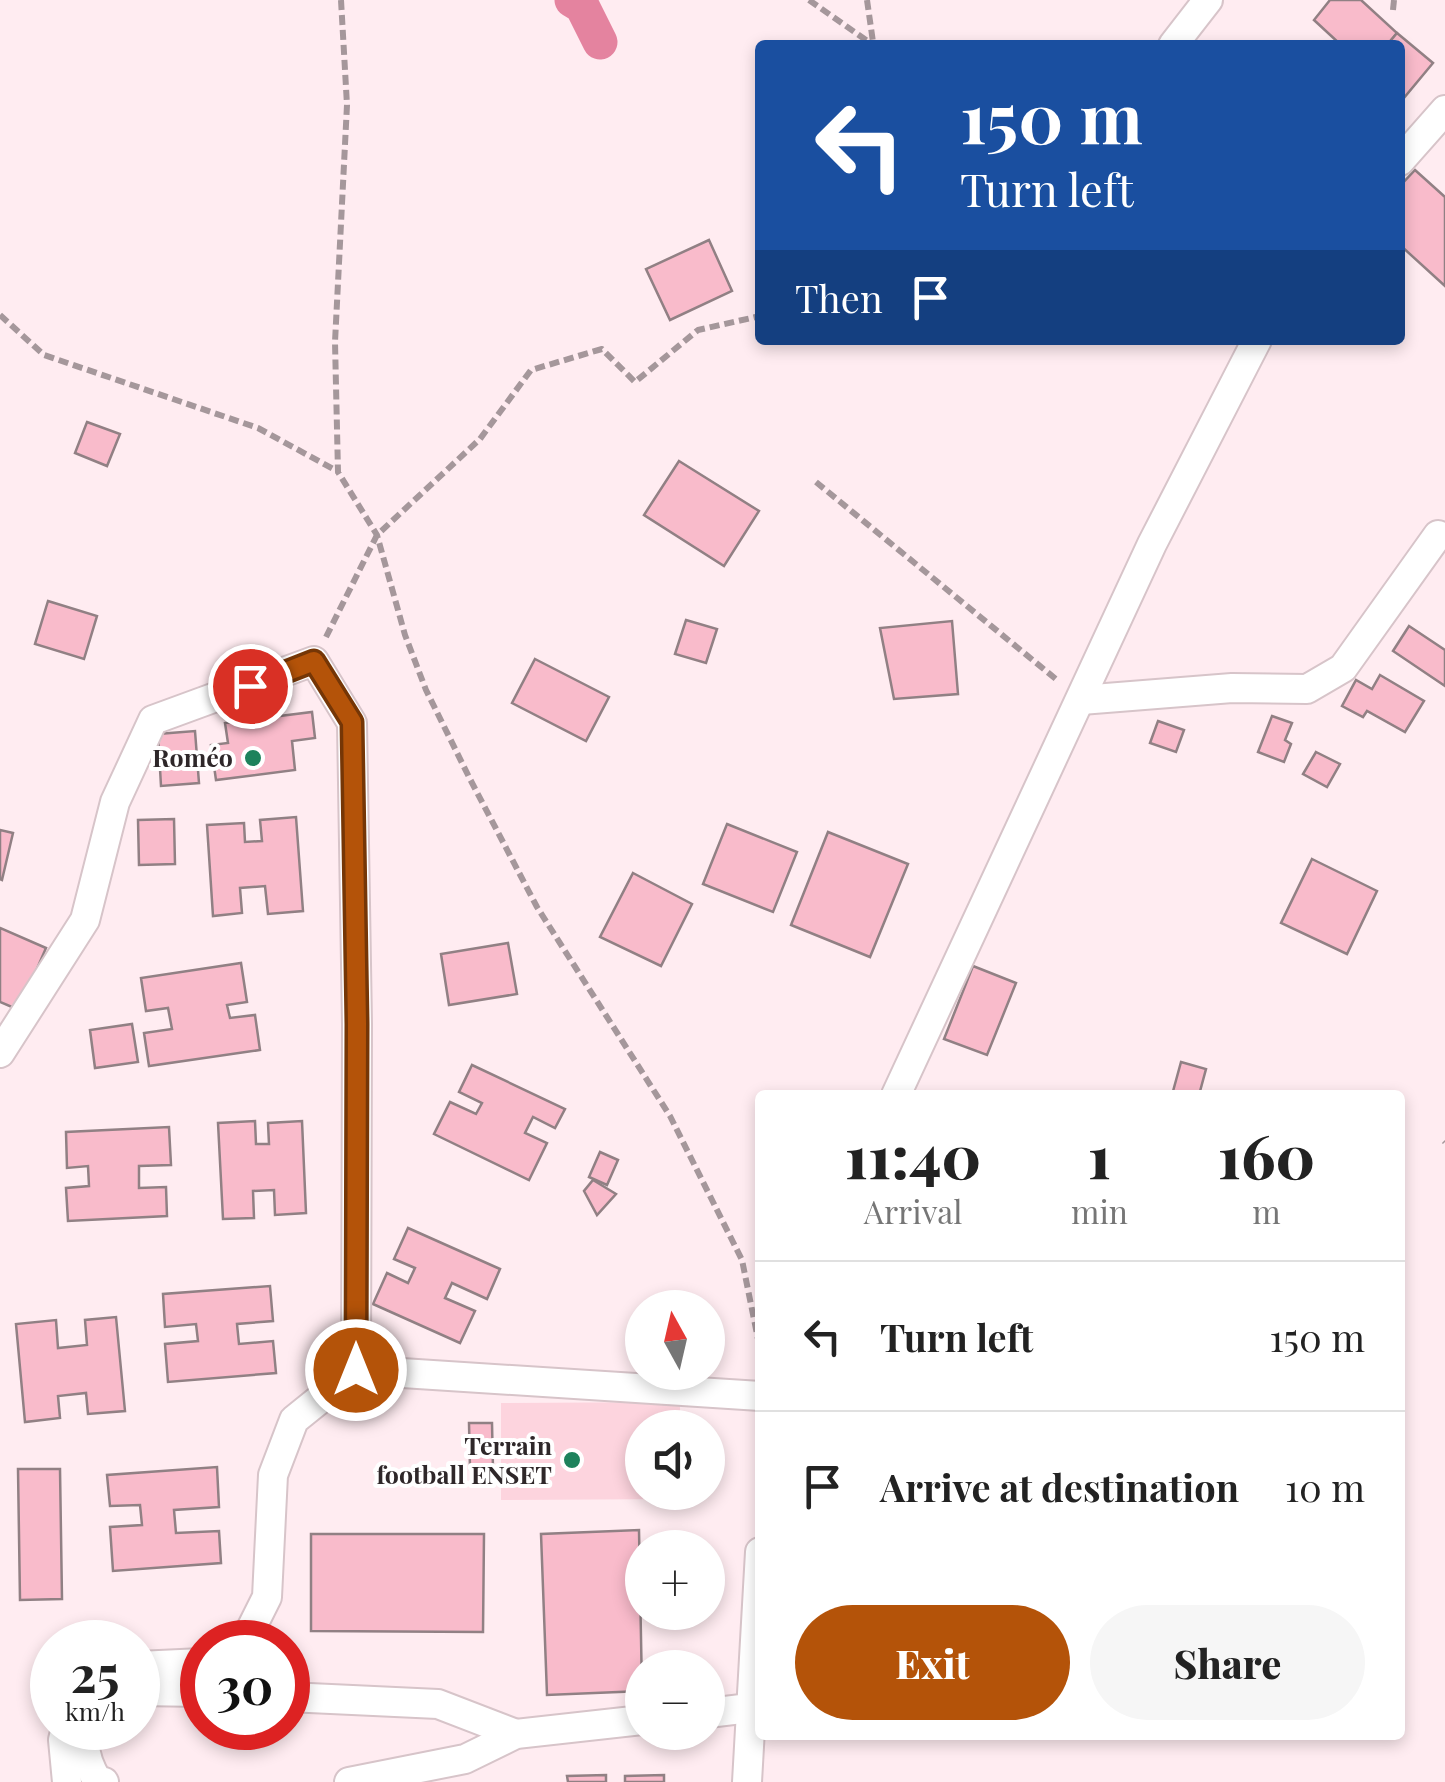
<!DOCTYPE html>
<meta charset="utf-8">
<style>
:root{--surface:#fff;--page:#f6f6f6;--text:#222;--muted:#767676;--line:#e0e0e0;--accent:#b45309}
body{margin:0;font-family:"Playfair Display",serif;background:var(--page);color:var(--text);height:100vh;display:flex;flex-direction:column;font-size:38px;white-space:nowrap}
*{box-sizing:border-box;margin:0}
p{font-size:32px;color:var(--muted)}
.icon{flex:none;width:55px;height:55px;fill:none;stroke:currentColor;stroke-width:2;stroke-linecap:round;stroke-linejoin:round}
.map{position:relative;flex:1;overflow:hidden}
.side{position:absolute;left:755px;top:1090px;width:650px;height:650px;display:flex;flex-direction:column;background:var(--surface);border-radius:10px;box-shadow:0 5px 15px #0003}
.side>*{flex:none}
.top-card{position:absolute;left:755px;top:40px;width:650px;height:305px;border-radius:10px;box-shadow:0 5px 15px #0003;background:#1a4fa0;color:#fff;overflow:hidden}
.needle{width:65px;rotate:352deg}
.tools{position:absolute;left:625px;top:1290px;display:grid;gap:20px}
.tools a{display:grid;place-items:center;width:100px;height:100px;border-radius:50%;background:var(--surface);box-shadow:0 5px 15px #0003;font-size:50px}
.speed{position:absolute;left:30px;top:1620px;display:flex;gap:20px;font-size:50px;font-weight:700;text-align:center}
.speed>*{display:grid;place-content:center;width:130px;height:130px;border-radius:50%;background:var(--surface);box-shadow:0 5px 15px #0003;line-height:1}
.speed small{font-size:25px;font-weight:400}
.speed .limit{border:15px solid #d22;background:#fff;color:#111}
.pin{position:absolute;display:grid;place-items:center;width:85px;height:85px;color:#fff;margin:-42px;border:5px solid #fff;border-radius:50%;box-shadow:0 2px 10px #0007}
.me{position:absolute;width:110px;margin:-55px;rotate:0deg;stroke-linejoin:round;filter:drop-shadow(0 0 8px #0008)}
.turn{display:flex;align-items:center;gap:35px;height:210px;padding:0 40px;font-size:45px}
.turn .icon{width:130px;height:130px;stroke-width:2.5}
.turn b{display:block;font-size:70px;line-height:85px}
.then{display:flex;align-items:center;height:95px;padding:0 40px;background:#0003;gap:20px;font-size:38px}
.eta{display:flex;justify-content:space-evenly;align-items:center;height:170px;text-align:center}
.eta b{font-size:60px;font-weight:800;line-height:70px}
.button{display:flex;gap:20px;margin-top:auto;padding:20px 40px}
.button a{flex:1;height:115px;border-radius:60px;background:var(--accent);color:#fff;font-size:40px;font-weight:800;line-height:115px;text-align:center}
.button a+a{background:var(--page);color:var(--text)}
ul{padding:0;list-style:none}
li{display:flex;align-items:center;gap:30px;height:150px;padding:0 40px;border-top:2px solid var(--line)}
li div{flex:1}
li b{display:block;font-size:38px}
li em{font-style:normal}
.map>svg:first-child{display:block}
.green{fill:#fdd4de}
.lines{fill:none;stroke-linecap:round;stroke-linejoin:round}
.canal{stroke:#e4839f;stroke-width:35}
.building{fill:#f9bbcb;stroke:#918084;stroke-width:2.5}
.minor-casing{stroke:#d7c4c9;stroke-width:32}
.path{stroke:#a5979b;stroke-width:6;stroke-dasharray:10 5;stroke-linecap:butt}
.minor{stroke:#fff;stroke-width:28}
.route-casing{stroke:#753606;stroke-width:25}
.route{stroke:#b45309;stroke-width:18}
.poi-dot{fill:#1e825c;stroke:#fff;stroke-width:4}
.labels{text-anchor:middle;stroke-width:8;stroke-linejoin:round;paint-order:stroke}
.poi-label{font-size:25px;font-weight:bold;fill:#2e2729;stroke:#fff;text-anchor:end}
</style>
<div class="map">
<svg width="1445" height="1782" viewBox="0 0 1445 1782">
<rect width="100%" height="100%" fill="#ffecf1"/>
<polygon class="green" points="680,1402 680,1427 642,1428 642,1492 680,1493 680,1499 501,1500 501,1403"/>
<g class="lines">
<polyline class="canal" points="572,0 582,6 600,42"/>
</g>
<g class="building">
<polygon points="1330,0 1361,0 1397,33 1387,45 1341,45 1314,20"/>
<polygon points="1397,33 1433,63 1403,99 1400,97 1400,45 1387,45"/>
<polygon points="1415,170 1445,197 1445,286 1400,245 1400,186"/>
<polygon points="709,240 732,291 670,320 646,269"/>
<polygon points="87,422 120,434 107,466 75,453"/>
<polygon points="679,461 759,511 724,566 644,515"/>
<polygon points="48,601 97,616 84,659 35,644"/>
<polygon points="686,620 717,629 706,663 675,654"/>
<polygon points="952,621 958,694 894,699 880,628"/>
<polygon points="1409,626 1445,650 1445,686 1393,651"/>
<polygon points="535,659 609,697 586,741 512,703"/>
<polygon points="1380,675 1424,701 1405,732 1367,711 1363,717 1342,706 1356,680 1372,689"/>
<polygon points="312,712 315,738 292,741 295,770 216,780 211,745 228,743 225,723"/>
<polygon points="1272,716 1292,723 1285,740 1291,744 1284,762 1258,752"/>
<polygon points="1158,721 1184,730 1176,752 1150,743"/>
<polygon points="195,731 199,783 161,786 158,734"/>
<polygon points="1316,752 1340,764 1327,787 1303,774"/>
<polygon points="296,817 303,911 268,914 265,886 240,888 242,913 213,916 207,825 244,823 245,842 262,841 260,820"/>
<polygon points="174,819 175,864 139,865 138,820"/>
<polygon points="727,824 797,852 773,912 703,884"/>
<polygon points="0,830 13,833 2,880 0,879"/>
<polygon points="828,832 908,864 870,957 791,925"/>
<polygon points="1312,859 1377,891 1347,954 1281,923"/>
<polygon points="633,873 692,904 661,966 600,937"/>
<polygon points="0,928 46,948 19,1010 0,1002"/>
<polygon points="508,943 517,994 449,1005 441,954"/>
<polygon points="241,963 247,1002 227,1005 230,1018 255,1015 260,1050 149,1066 144,1033 172,1029 168,1008 146,1011 141,978"/>
<polygon points="973,966 1016,983 987,1055 944,1039"/>
<polygon points="132,1024 138,1062 95,1068 90,1030"/>
<polygon points="1181,1062 1206,1069 1199,1095 1172,1095"/>
<polygon points="472,1065 565,1109 555,1128 533,1117 525,1133 547,1143 529,1180 434,1134 450,1102 476,1114 482,1103 459,1092"/>
<polygon points="255,1121 256,1144 269,1144 268,1123 302,1121 306,1213 275,1215 274,1190 253,1191 254,1218 223,1219 218,1123"/>
<polygon points="169,1127 171,1165 139,1166 139,1188 166,1187 167,1216 68,1221 66,1188 89,1186 88,1166 67,1168 66,1132"/>
<polygon points="600,1152 618,1160 607,1185 589,1177"/>
<polygon points="593,1180 616,1194 597,1215 584,1191"/>
<polygon points="408,1228 500,1269 487,1299 452,1283 445,1298 475,1311 460,1343 373,1304 387,1273 408,1283 415,1268 394,1259"/>
<polygon points="270,1286 273,1321 237,1324 239,1344 273,1341 276,1373 168,1382 165,1344 198,1341 196,1324 165,1327 163,1294"/>
<polygon points="116,1317 125,1411 88,1414 86,1393 58,1396 60,1418 25,1422 16,1324 56,1320 58,1348 87,1345 85,1320"/>
<polygon points="469,1423 492,1423 493,1469 470,1469"/>
<polygon points="217,1467 219,1507 174,1510 176,1533 219,1531 221,1563 113,1571 110,1527 142,1525 140,1505 110,1506 107,1475"/>
<polygon points="18,1469 60,1469 62,1599 20,1600"/>
<polygon points="639,1530 642,1691 547,1695 541,1534"/>
<polygon points="311,1534 484,1534 483,1632 311,1631"/>
<polygon points="606,1775 606,1782 568,1782 567,1776"/>
<polygon points="664,1775 664,1782 625,1782 625,1776"/>
</g>
<g class="lines">
<defs>
<g id="minor">
<polyline points="1173,45 1208,0"/>
<polyline points="1400,161 1445,110"/>
<polyline points="1081,700 1232,688 1307,689 1343,668 1438,535"/>
<polyline points="0,1053 85,920 115,802 153,720 314,661 352,723 357,1024 356,1370 760,1396"/>
<polyline points="896,1095 1152,544 1257,340"/>
<polyline points="240,1642 247,1637 267,1597 273,1475 294,1420 356,1370"/>
<polyline points="138,1666 202,1663"/>
<polyline points="138,1691 202,1692"/>
<polyline points="288,1697 438,1704 516,1734"/>
<polyline points="708,1713 750,1708"/>
<polyline points="66,1728 63,1740 67,1782"/>
<path d="M 88,1728 C 81,1745 88,1765 97,1780 L 104,1782"/>
<polyline points="349,1782 465,1759 516,1734 642,1720"/>
<polyline points="747,1782 760,1552"/>
</g>
</defs>
<use href="#minor" class="minor-casing"/>
<g class="path">
<polyline points="341,0 347,105 335,342 338,472 377,535 405,635 426,690 470,779 537,907 670,1116 742,1260 760,1349"/>
<polyline points="809,0 873,45"/>
<polyline points="867,0 873,42"/>
<polyline points="1393,10 1394,0"/>
<polyline points="0,315 44,355 258,428 337,471"/>
<polyline points="816,482 1057,680"/>
<polyline points="326,637 377,535 480,439 531,370 602,349 635,382 698,330 760,316"/>
<polyline points="1444,1141 1445,1142"/>
</g>
<use href="#minor" class="minor"/>
</g>
<g class="lines">
<defs>
<polyline id="route" points="250,686 314,661 352,722 357,1024 356,1370"/>
</defs>
<use href="#route" class="route-casing"/>
<use href="#route" class="route"/>
</g>
<g class="poi-dot">
<circle cx="253" cy="758" r="10"/>
<circle cx="572" cy="1460" r="10"/>
</g>
<g class="labels">
<g class="poi-label">
<text x="233" y="767">Roméo</text>
<text x="552" y="1455">Terrain<tspan x="552" dy="29">football ENSET</tspan></text>
</g>
</g>
</svg>
<div class="tools">
<a><svg class="needle" viewBox="-14 -14 28 28"><path d="M0-13l5 13h-10z" fill="#e53935"/><path d="M0 13l5-13h-10z" fill="#767676"/></svg></a>
<a><svg class="icon" aria-label="sound" viewBox="0 0 24 24"><path d="M4 9h4l5-4v14l-5-4H4zM17 9q2 3 0 6"/></svg></a>
<a>+</a>
<a>−</a>
</div>
<div class="speed"><div>25<small>km/h</small></div><div class="limit">30</div></div>
<div class="pin" style="left:250px;top:686px;background:#d93025"><svg class="icon" aria-label="arrive" viewBox="0 0 24 24"><path d="M6 21V4h12l-3 4 3 4H6"/></svg></div>
<svg class="me" style="left:356px;top:1370px" viewBox="-20 -20 40 40"><circle r="17" fill="#b45309" stroke="#fff" stroke-width="3"/><path d="M0-11L8 9 0 5-8 9z" fill="#fff"/></svg>
<div class="top-card">
<div class="turn"><svg class="icon" aria-label="left" viewBox="0 0 24 24"><path d="M17 20v-9H6M10 6l-5 5 5 5"/></svg><div><b>150 m</b>Turn left</div></div>
<div class="then">Then<svg class="icon" aria-label="arrive" viewBox="0 0 24 24"><path d="M6 21V4h12l-3 4 3 4H6"/></svg></div>
</div>
<section class="side">
<div class="eta">
<div><b>11:40</b><p>Arrival</p></div>
<div><b>1</b><p>min</p></div>
<div><b>160</b><p>m</p></div>
</div>
<ul>
<li><svg class="icon" aria-label="left" viewBox="0 0 24 24"><path d="M17 20v-9H6M10 6l-5 5 5 5"/></svg><div><b>Turn left</b></div><em>150 m</em></li>
<li><svg class="icon" aria-label="arrive" viewBox="0 0 24 24"><path d="M6 21V4h12l-3 4 3 4H6"/></svg><div><b>Arrive at destination</b></div><em>10 m</em></li>
</ul>
<div class="button"><a>Exit</a><a>Share</a></div>
</section>
</div>
